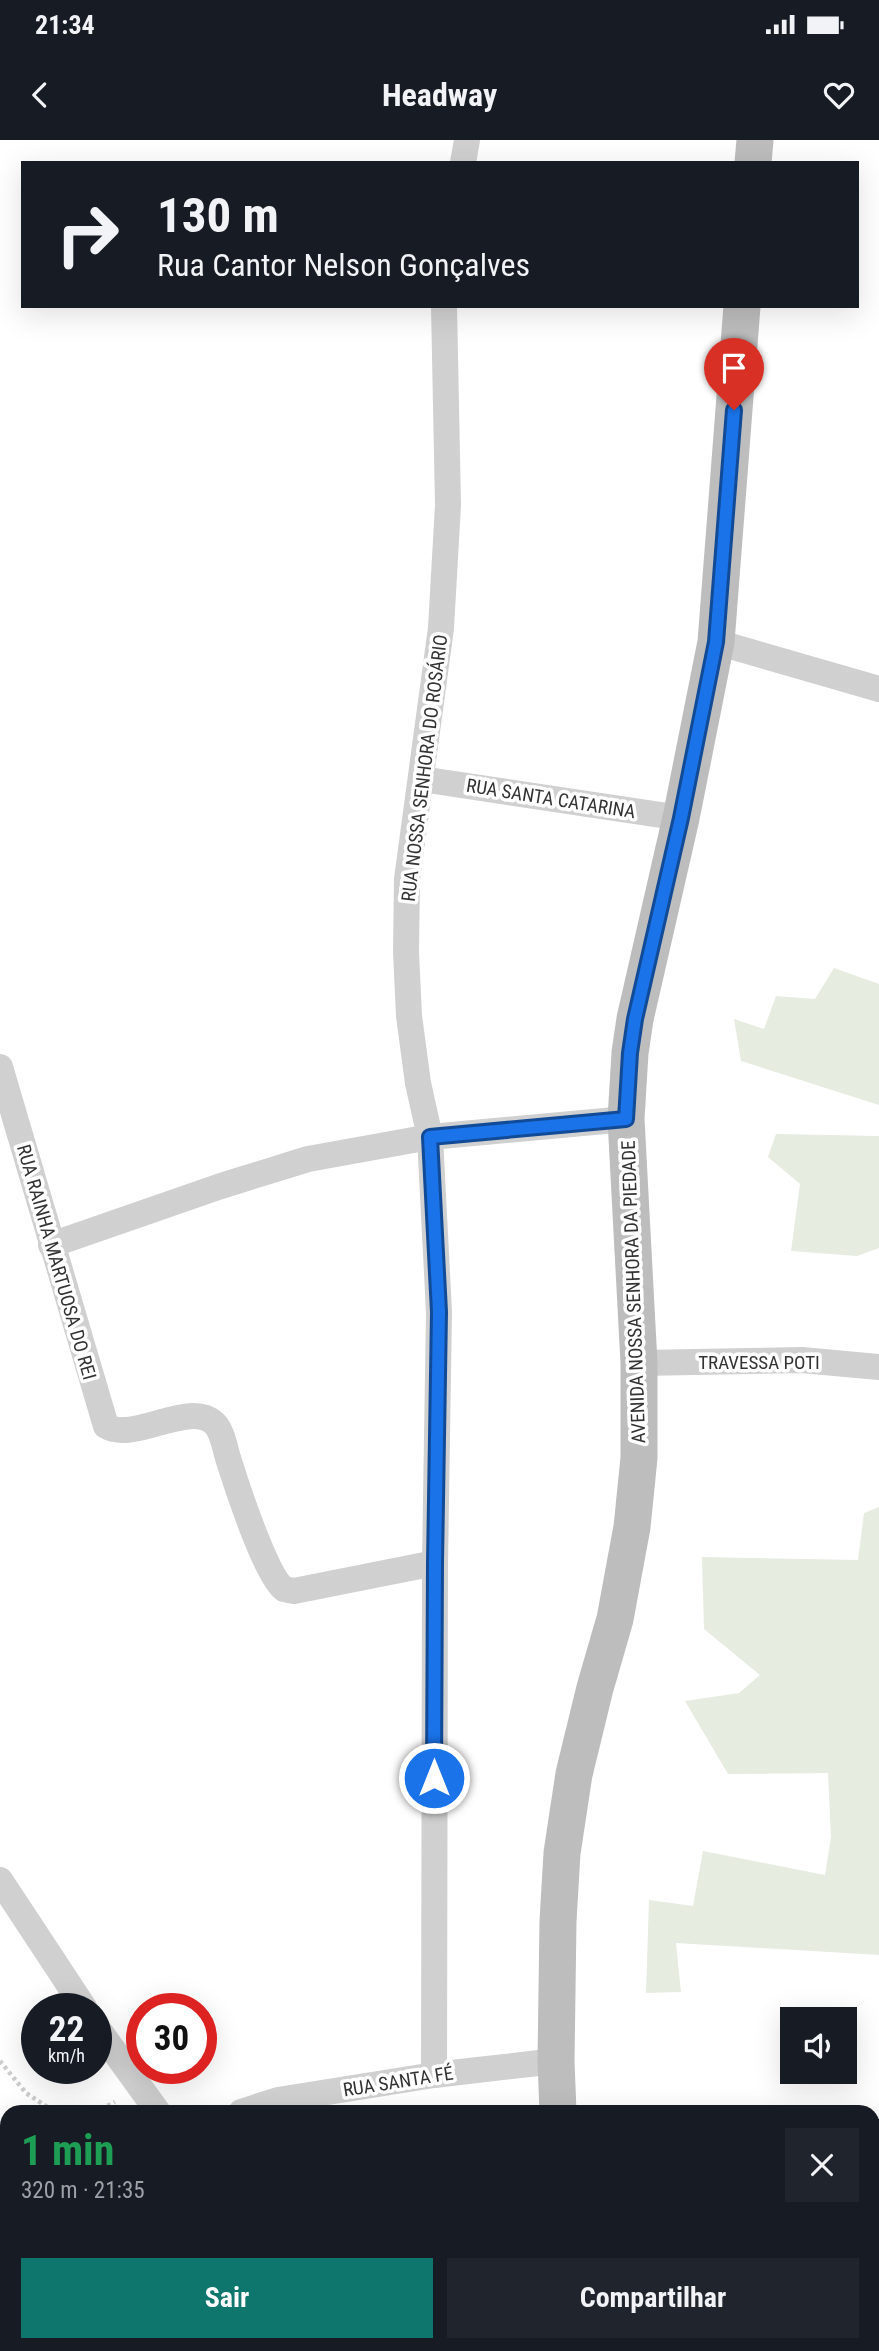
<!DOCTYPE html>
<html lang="pt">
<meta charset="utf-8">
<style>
:root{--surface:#171b24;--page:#20242c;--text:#f1f3f6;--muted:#9ea1a6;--accent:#0f766e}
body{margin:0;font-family:"Roboto Condensed",sans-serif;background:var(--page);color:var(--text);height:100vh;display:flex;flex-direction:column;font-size:26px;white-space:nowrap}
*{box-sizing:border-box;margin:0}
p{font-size:23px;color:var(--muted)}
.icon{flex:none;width:38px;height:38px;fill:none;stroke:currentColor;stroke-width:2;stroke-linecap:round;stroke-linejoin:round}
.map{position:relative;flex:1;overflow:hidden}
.drawer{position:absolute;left:0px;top:1965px;width:880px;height:247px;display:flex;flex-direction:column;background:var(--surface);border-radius:21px 21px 0 0;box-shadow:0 7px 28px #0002}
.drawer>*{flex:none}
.banner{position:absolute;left:21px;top:21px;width:838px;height:147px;border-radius:0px;box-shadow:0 7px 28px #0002;background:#171b24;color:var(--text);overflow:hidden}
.buttons{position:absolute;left:780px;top:1867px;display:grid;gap:14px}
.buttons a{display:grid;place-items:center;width:77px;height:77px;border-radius:0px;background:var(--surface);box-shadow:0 7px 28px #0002;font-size:35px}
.speed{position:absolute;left:21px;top:1853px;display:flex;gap:14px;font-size:35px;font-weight:700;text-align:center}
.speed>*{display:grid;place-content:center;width:91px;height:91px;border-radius:50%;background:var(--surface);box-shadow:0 7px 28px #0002;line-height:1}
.speed small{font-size:18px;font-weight:400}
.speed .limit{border:10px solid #d22;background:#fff;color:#111}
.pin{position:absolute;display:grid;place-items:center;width:60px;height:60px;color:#fff;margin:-72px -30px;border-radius:50% 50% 50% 0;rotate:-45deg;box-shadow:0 0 7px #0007}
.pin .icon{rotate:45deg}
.me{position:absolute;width:77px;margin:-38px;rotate:0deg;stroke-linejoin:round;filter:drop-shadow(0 0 5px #0008)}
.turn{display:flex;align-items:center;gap:24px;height:147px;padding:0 21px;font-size:32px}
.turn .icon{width:91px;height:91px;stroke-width:2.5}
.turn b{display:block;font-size:49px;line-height:60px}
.round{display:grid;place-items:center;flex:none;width:74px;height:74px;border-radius:0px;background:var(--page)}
.headline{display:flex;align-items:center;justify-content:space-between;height:119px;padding:0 21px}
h1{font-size:42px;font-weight:700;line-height:52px;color:#1e9e55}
.action{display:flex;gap:14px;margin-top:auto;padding:14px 21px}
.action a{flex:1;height:80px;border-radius:0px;background:var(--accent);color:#fff;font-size:28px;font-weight:700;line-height:80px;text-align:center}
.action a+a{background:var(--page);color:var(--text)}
.status{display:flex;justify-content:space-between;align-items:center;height:49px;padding:0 35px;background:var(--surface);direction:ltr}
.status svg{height:19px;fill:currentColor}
header{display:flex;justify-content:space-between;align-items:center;height:91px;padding:0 21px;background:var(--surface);font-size:32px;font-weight:700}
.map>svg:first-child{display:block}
.green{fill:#e6ecdf}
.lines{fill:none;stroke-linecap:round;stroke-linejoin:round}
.path{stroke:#cdcdcd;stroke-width:4.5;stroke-dasharray:3.5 3.5;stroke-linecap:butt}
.street{stroke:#d0d0d0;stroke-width:26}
.secondary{stroke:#bdbdbd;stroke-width:37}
.tram{stroke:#888;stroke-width:2}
.route-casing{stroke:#114b97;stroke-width:18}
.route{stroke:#1a73e8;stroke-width:12}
.labels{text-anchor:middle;stroke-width:7;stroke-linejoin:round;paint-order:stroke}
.street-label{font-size:19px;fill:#333;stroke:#fff}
</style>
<div class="status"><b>21:34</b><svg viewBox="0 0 49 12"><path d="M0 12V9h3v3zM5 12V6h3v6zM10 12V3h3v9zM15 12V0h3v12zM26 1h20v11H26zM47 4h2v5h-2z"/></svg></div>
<header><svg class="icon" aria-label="back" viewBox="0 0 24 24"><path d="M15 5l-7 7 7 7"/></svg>Headway<svg class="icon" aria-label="heart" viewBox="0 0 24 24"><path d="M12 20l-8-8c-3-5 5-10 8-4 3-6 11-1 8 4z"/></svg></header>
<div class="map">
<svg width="879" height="2211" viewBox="0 0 879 2211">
<rect width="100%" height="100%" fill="#fff"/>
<g class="green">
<polygon points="834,828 879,844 879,965 741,921 734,879 764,889 776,856 815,859"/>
<polygon points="776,994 879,996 879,1108 857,1116 791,1111 800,1044 768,1017"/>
<polygon points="879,1367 879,1815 676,1803 681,1852 646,1853 649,1760 693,1766 703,1711 825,1735 831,1697 828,1633 728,1634 685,1561 739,1553 760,1535 704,1489 702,1417 858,1420 864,1373"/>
<polygon points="0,2120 7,2133 7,2182 0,2173"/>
</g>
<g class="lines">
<g class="path">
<polyline points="0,1921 26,1953 55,1972"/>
<polyline points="95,1972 115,1962"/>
<polyline points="0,1985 7,1995"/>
<polyline points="139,2205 143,2211"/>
</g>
<g class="street">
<polyline points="463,23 467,0"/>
<polyline points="716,502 879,549"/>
<polyline points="421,639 681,678"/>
<path d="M 0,927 L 106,1286 C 134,1303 189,1260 214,1283 C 222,1290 225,1308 228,1318 C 236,1344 266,1436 284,1449 L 294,1451 L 435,1423"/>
<polyline points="51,1105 221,1046 308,1019 430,997 626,979"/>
<polyline points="639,1223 802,1220 879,1227"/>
<polyline points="0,1740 85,1869"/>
<polyline points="96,1886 158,1972"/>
<polyline points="434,1935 435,1423 439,1172 430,997 418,943 409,876 406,812 407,739 441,488 448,365 444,166"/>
<polyline points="241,1972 278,1960 434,1935 556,1921"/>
<polyline points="873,2170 879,2170"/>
<polyline points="361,2205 363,2211"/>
</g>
<g class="secondary">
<polyline points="753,23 755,0"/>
<polyline points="558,1972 556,1921 558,1781 562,1713 574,1634 595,1548 615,1479 632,1387 639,1318 639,1223 626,979 630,913 635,879 681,678 716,502 742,166"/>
<polyline points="568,2205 568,2211"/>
</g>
<g class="tram">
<polyline points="0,2053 7,2065"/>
<polyline points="0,2072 7,2084"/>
<polyline points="87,2205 91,2211"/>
</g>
</g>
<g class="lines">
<defs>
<polyline id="route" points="434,1638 435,1423 439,1172 430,997 626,979 630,913 635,879 681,678 716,502 734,270"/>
</defs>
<use href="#route" class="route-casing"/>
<use href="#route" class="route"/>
</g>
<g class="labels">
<g class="street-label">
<text transform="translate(424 628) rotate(-83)" y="7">RUA NOSSA SENHORA DO ROSÁRIO</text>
<text transform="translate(551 658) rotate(9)" y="7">RUA SANTA CATARINA</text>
<text transform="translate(57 1122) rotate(74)" y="7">RUA RAINHA MARTUOSA DO REI</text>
<text transform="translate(633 1152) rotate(-92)" y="7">AVENIDA NOSSA SENHORA DA PIEDADE</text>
<text x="759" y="1229">TRAVESSA POTI</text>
<text transform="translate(398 1941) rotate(-9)" y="7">RUA SANTA FÉ</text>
</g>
</g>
</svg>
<div class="buttons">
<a><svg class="icon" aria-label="sound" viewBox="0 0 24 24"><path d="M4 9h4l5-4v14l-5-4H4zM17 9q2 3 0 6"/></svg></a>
</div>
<div class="speed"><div>22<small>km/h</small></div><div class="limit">30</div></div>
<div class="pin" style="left:734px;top:270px;background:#d93025"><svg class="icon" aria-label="arrive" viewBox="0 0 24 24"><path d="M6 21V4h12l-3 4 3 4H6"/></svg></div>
<svg class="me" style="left:434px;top:1638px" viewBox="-20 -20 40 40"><circle r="17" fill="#1a73e8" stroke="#fff" stroke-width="3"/><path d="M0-11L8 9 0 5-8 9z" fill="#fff"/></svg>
<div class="banner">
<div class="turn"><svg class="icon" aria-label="right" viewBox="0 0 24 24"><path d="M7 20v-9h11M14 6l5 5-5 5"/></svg><div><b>130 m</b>Rua Cantor Nelson Gonçalves</div></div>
</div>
<section class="drawer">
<div class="headline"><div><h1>1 min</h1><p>320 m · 21:35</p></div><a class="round"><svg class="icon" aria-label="close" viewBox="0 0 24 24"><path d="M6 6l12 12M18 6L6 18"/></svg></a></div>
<div class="action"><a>Sair</a><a>Compartilhar</a></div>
</section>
</div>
